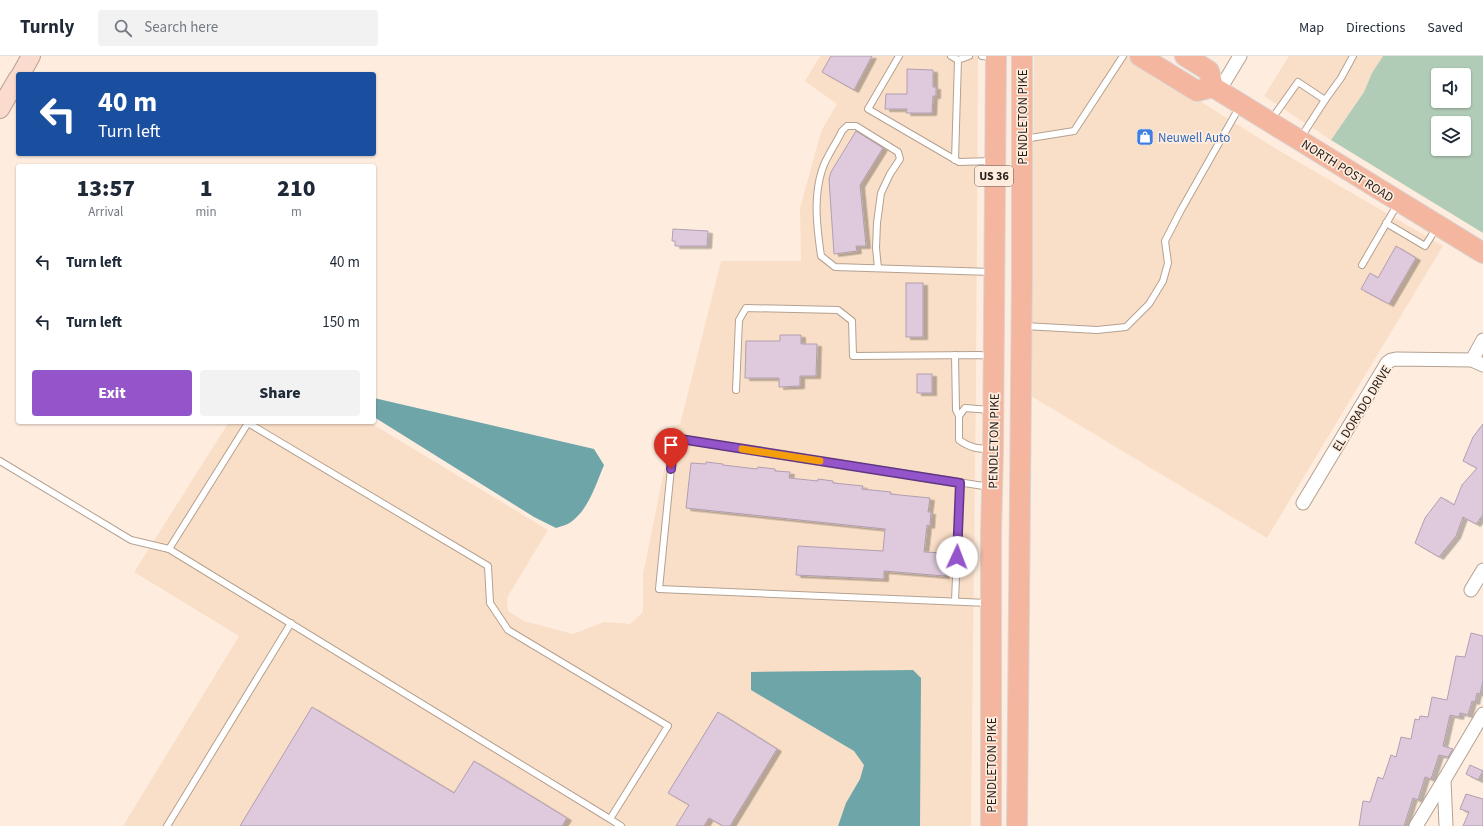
<!DOCTYPE html>
<style>
:root{--surface:#fff;--page:#f2f2f3;--text:#1f2937;--muted:#747a83;--line:#e0e1e3;--accent:#9454ca}
body{margin:0;font-family:"Source Sans 3",sans-serif;background:var(--page);color:var(--text);height:100vh;display:flex;flex-direction:column;font-size:15px;white-space:nowrap}
*{box-sizing:border-box;margin:0}
p{font-size:13px;color:var(--muted)}
.icon{flex:none;width:22px;height:22px;fill:none;stroke:currentColor;stroke-width:2;stroke-linecap:round;stroke-linejoin:round}
.map{position:relative;flex:1;overflow:hidden}
.panel{position:absolute;left:16px;top:108px;width:360px;height:260px;display:flex;flex-direction:column;background:var(--surface);border-radius:4px;box-shadow:0 1px 3px #0004}
.panel>*{flex:none}
.top-card{position:absolute;left:16px;top:16px;width:360px;height:84px;border-radius:4px;box-shadow:0 1px 3px #0004;background:#1a4fa0;color:#fff;overflow:hidden}
.fabs{position:absolute;left:1431px;top:12px;display:grid;gap:8px}
.fabs a{display:grid;place-items:center;width:40px;height:40px;border-radius:4px;background:var(--surface);box-shadow:0 1px 3px #0004;font-size:20px}
.pin{position:absolute;display:grid;place-items:center;width:34px;height:34px;color:#fff;margin:-41px -17px;border-radius:50% 50% 50% 0;rotate:-45deg;box-shadow:0 0 4px #0007}
.pin .icon{rotate:45deg}
.me{position:absolute;width:44px;margin:-22px;rotate:2deg;stroke-linejoin:round;filter:drop-shadow(0 0 3px #0008)}
.turn{display:flex;align-items:center;gap:14px;height:84px;padding:0 16px;font-size:18px}
.turn .icon{width:52px;height:52px;stroke-width:2.5}
.turn b{display:block;font-size:28px;line-height:34px}
.eta{display:flex;justify-content:space-evenly;align-items:center;height:68px;text-align:center}
.eta b{font-size:24px;font-weight:800;line-height:28px}
.cta{display:flex;gap:8px;margin-top:auto;padding:8px 16px}
.cta a{flex:1;height:46px;border-radius:4px;background:var(--accent);color:#fff;font-size:16px;font-weight:800;line-height:46px;text-align:center}
.cta a+a{background:var(--page);color:var(--text)}
ul{padding:0;list-style:none}
li{display:flex;align-items:center;gap:12px;height:60px;padding:0 16px}
li div{flex:1}
li b{display:block;font-size:15px}
li em{font-style:normal}
header{display:flex;align-items:center;gap:24px;box-sizing:border-box;height:56px;padding:0 20px;background:var(--surface);border-bottom:1px solid var(--line)}
header strong{font-size:19px}
nav{display:flex;gap:22px;margin-inline-start:auto;font-size:14px}
.search{width:280px;height:36px;background:var(--page);display:flex;align-items:center;gap:10px;box-sizing:border-box;padding:0 14px;border-radius:4px;color:var(--muted);font-size:15px}
.map>svg:first-child{display:block}
.built{fill:#fadfc8}
.green{fill:#b0cbb6;fill-rule:evenodd}
.water{fill:#6ea5a9}
.building{fill:#decadc;stroke:#b19eb0;filter:url(#shadow)}
.lines{fill:none;stroke-linecap:round;stroke-linejoin:round}
.lane-casing{stroke:#b4a190;stroke-width:8}
.street-casing{stroke:#b4a190;stroke-width:15}
.secondary-casing{stroke:#b4a190;stroke-width:20}
.primary-casing{stroke:#d8d6d5;stroke-width:22}
.lane{stroke:#fff;stroke-width:6}
.street{stroke:#fff;stroke-width:13}
.secondary{stroke:#fadbce;stroke-width:18}
.primary{stroke:#f4b69e;stroke-width:20}
.route-casing{stroke:#603783;stroke-width:10}
.route{stroke:#9454ca;stroke-width:7}
.slow{stroke:#f59e0b;stroke-width:7}
.labels{text-anchor:middle;stroke-width:3.5;stroke-linejoin:round;paint-order:stroke}
.shield{fill:#feeddf;stroke:#675c54;stroke-width:1}
.shield-label{font-size:12px;font-weight:bold;fill:#261e18}
.street-label{font-size:13px;fill:#261e18;stroke:#feeddf}
.shop-label{font-size:13px;fill:#366cbe;stroke:#feeddf;text-anchor:start}
</style>
<header>
<strong>Turnly</strong>
<div class="search"><svg class="icon" aria-label="search" viewBox="0 0 24 24"><circle cx="10" cy="10" r="6"/><path d="M15 15l6 6"/></svg>Search here</div>
<nav><a>Map</a><a>Directions</a><a>Saved</a></nav>
</header>
<div class="map">
<svg width="1483" height="770" viewBox="0 0 1483 770">
<defs>
<filter id="shadow"><feDropShadow dx="4.5" dy="2.5" stdDeviation="0" flood-color="#0004"/></filter>
</defs>
<rect width="100%" height="100%" fill="#feeddf"/>
<g class="built">
<polygon points="820,0 978,0 976,329 971,770 123,770 239,580 134,516 229,366 369,366 548,474 507,542 508,555 524,565 573,578 604,566 630,568 643,556 643,518 673,370 680,368 721,205 801,205 800,152 819,83 823,72 837,48 805,25"/>
<polygon points="1034,0 1128,0 1278,94 1443,190 1267,482 1031,340"/>
<polygon points="1289,0 1383,0 1372,17 1364,36 1331,84 1264,40"/>
</g>
<path class="green" d="M 1383,0 L 1483,0 L 1483,177 L 1331,84 L 1364,36 L 1372,17 ZM 1438,19 L 1464,19 L 1464,45 L 1438,45 ZM 1438,67 L 1464,67 L 1464,93 L 1438,93 Z"/>
<g class="water">
<path d="M 374,342 L 594,393 L 604,409 C 596,428 589,453 571,466 C 567,469 561,470 556,472 L 534,461 L 374,361 Z"/>
<polygon points="913,614 921,622 920,770 838,770 846,747 860,723 864,709 854,695 751,634 751,616"/>
</g>
<g class="building">
<polygon points="831,0 872,0 854,34 822,16"/>
<polygon points="907,13 933,14 933,31 936,31 936,40 933,40 932,57 906,57 907,53 885,53 886,38 907,38"/>
<polygon points="856,75 883,92 860,129 866,190 856,190 857,195 834,198 829,123 831,116"/>
<polygon points="673,173 708,175 707,190 675,190 675,185 672,185"/>
<polygon points="1396,190 1416,202 1389,248 1361,233 1370,217 1378,222"/>
<rect x="906" y="227" width="17" height="54"/>
<polygon points="780,279 801,279 801,288 817,288 816,320 800,320 800,330 779,331 779,322 745,322 746,285 780,285"/>
<rect x="917" y="318" width="15" height="19"/>
<polygon points="1483,368 1483,459 1476,468 1463,461 1456,480 1439,501 1415,487 1425,462 1441,441 1454,449 1462,429 1477,412 1463,405 1473,381"/>
<polygon points="706,406 723,408 723,409 757,413 758,411 775,413 775,415 790,416 789,422 818,425 818,423 833,425 833,427 863,430 862,433 891,436 890,438 930,442 928,456 931,456 930,470 927,469 924,496 946,497 945,520 884,515 884,523 796,519 798,490 883,495 885,473 686,452 691,407 706,408"/>
<polygon points="1471,577 1483,580 1483,625 1480,638 1477,637 1475,646 1472,645 1468,659 1460,657 1459,661 1450,659 1443,690 1453,693 1448,701 1439,699 1431,723 1425,721 1418,744 1413,742 1404,770 1359,770 1363,745 1370,746 1378,721 1383,723 1391,699 1396,701 1401,681 1411,683 1415,663 1419,664 1420,660 1428,661 1432,641 1447,644 1456,600 1465,601"/>
<polygon points="312,651 454,737 474,705 567,762 562,770 240,770"/>
<polygon points="718,656 777,693 730,770 723,770 709,762 704,770 676,770 689,749 668,737"/>
<polygon points="1470,709 1483,715 1478,724 1466,718"/>
<polygon points="1466,738 1483,743 1483,770 1463,770 1469,756 1460,753"/>
</g>
<g class="lines">
<defs>
<g id="lane">
<polyline points="899,0 868,53 959,106 992,105"/>
<polyline points="951,0 958,4 955,104"/>
<polyline points="982,0 994,1"/>
<polyline points="958,4 969,0"/>
<polyline points="1325,44 1341,22 1353,0"/>
<polyline points="1271,64 1298,26 1325,44 1301,81"/>
<polyline points="1024,83 1074,75 1123,0"/>
<polyline points="1386,167 1425,190 1437,171"/>
<polyline points="1362,209 1397,149"/>
<path d="M 878,212 L 876,192 L 877,167 L 881,137 L 890,118 L 900,103 L 898,96 L 856,70 L 847,70 L 842,75 C 836,88 826,101 822,114 C 813,142 817,172 821,200 L 835,211 L 992,216"/>
<polyline points="1024,270 1097,274 1126,271 1149,248 1163,225 1168,207 1165,185 1181,154 1240,50"/>
<polyline points="955,299 956,354 959,360"/>
<polyline points="736,334 739,264 746,252 838,254 852,265 853,300 979,299 992,300"/>
<path d="M 990,354 L 965,352 L 959,360 L 959,384 C 970,392 978,393 991,393"/>
<polyline points="0,405 131,484 169,493"/>
<polyline points="955,545 960,427"/>
<polyline points="988,547 659,533 674,382 990,431"/>
<polyline points="610,763 668,670 508,574 490,547 488,510 248,367 169,493 610,763 621,770"/>
<polyline points="167,770 291,567"/>
</g>
<g id="street">
<polyline points="1219,35 1240,0"/>
<polyline points="1472,304 1483,284"/>
<polyline points="1303,447 1387,307 1391,304 1396,303 1472,304 1483,309"/>
<polyline points="1471,534 1483,514"/>
<polyline points="1416,770 1444,724"/>
<polyline points="1446,770 1444,724 1483,658"/>
</g>
<g id="secondary">
<polyline points="21,18 31,0"/>
<polyline points="0,53 18,22"/>
</g>
<g id="primary">
<polyline points="1140,0 1197,35 1213,31"/>
<polyline points="1185,0 1209,15 1213,31 1483,197"/>
<polyline points="991,770 991,476 993,393 996,0"/>
<polyline points="1017,770 1022,219 1022,0"/>
</g>
</defs>
<use href="#lane" class="lane-casing"/>
<use href="#street" class="street-casing"/>
<use href="#secondary" class="secondary-casing"/>
<use href="#primary" class="primary-casing"/>
<use href="#lane" class="lane"/>
<use href="#street" class="street"/>
<use href="#secondary" class="secondary"/>
<use href="#primary" class="primary"/>
</g>
<g class="lines">
<defs>
<polyline id="route" points="671,413 674,382 960,427 957,501"/>
</defs>
<use href="#route" class="route-casing"/>
<use href="#route" class="route"/>
<polyline class="slow" points="742,393 820,405"/>
</g>
<defs>
<symbol id="shop-square" viewBox="-11 -11 22 22"><rect x="-9" y="-9" width="18" height="18" rx="4" fill="#3f7fe0" stroke="#feeddf"/><path d="M-5-2.5h2.3a2.7 3.5 0 0 1 5.4 0H5L5.5 6h-11ZM-1.5-2.5h3a1.5 2.3 0 0 0-3 0Z" fill="#fff"/></symbol>
</defs>
<g fill-rule="evenodd">
<use href="#shop-square" x="1135" y="71" width="20" height="20"/>
</g>
<g class="labels">
<rect class="shield" x="975" y="110" width="38" height="20" rx="3"/>
<g class="shield-label">
<text x="994" y="124">US 36</text>
</g>
<g class="street-label">
<text transform="translate(1022 61) rotate(-90)" y="5">PENDLETON PIKE</text>
<text transform="translate(1348 114) rotate(32)" y="5">NORTH POST ROAD</text>
<text transform="translate(1361 352) rotate(-58)" y="5">EL DORADO DRIVE</text>
<text transform="translate(993 385) rotate(-89)" y="5">PENDLETON PIKE</text>
<text transform="translate(991 709) rotate(-90)" y="5">PENDLETON PIKE</text>
</g>
<g class="shop-label">
<text x="1158" y="86">Neuwell Auto</text>
</g>
</g>
</svg>
<div class="fabs">
<a><svg class="icon" aria-label="sound" viewBox="0 0 24 24"><path d="M4 9h4l5-4v14l-5-4H4zM17 9q2 3 0 6"/></svg></a>
<a><svg class="icon" aria-label="layers" viewBox="0 0 24 24"><path d="M12 4l9 5-9 5-9-5zM3 14l9 5 9-5"/></svg></a>
</div>
<div class="pin" style="left:671px;top:413px;background:#d93025"><svg class="icon" aria-label="arrive" viewBox="0 0 24 24"><path d="M6 21V4h12l-3 4 3 4H6"/></svg></div>
<svg class="me" style="left:957px;top:501px" viewBox="-20 -20 40 40"><circle r="19" fill="#fff"/><path d="M0-13L10 11 0 6-10 11z" fill="#9454ca"/></svg>
<div class="top-card">
<div class="turn"><svg class="icon" aria-label="left" viewBox="0 0 24 24"><path d="M17 20v-9H6M10 6l-5 5 5 5"/></svg><div><b>40 m</b>Turn left</div></div>
</div>
<section class="panel">
<div class="eta">
<div><b>13:57</b><p>Arrival</p></div>
<div><b>1</b><p>min</p></div>
<div><b>210</b><p>m</p></div>
</div>
<ul>
<li><svg class="icon" aria-label="left" viewBox="0 0 24 24"><path d="M17 20v-9H6M10 6l-5 5 5 5"/></svg><div><b>Turn left</b></div><em>40 m</em></li>
<li><svg class="icon" aria-label="left" viewBox="0 0 24 24"><path d="M17 20v-9H6M10 6l-5 5 5 5"/></svg><div><b>Turn left</b></div><em>150 m</em></li>
</ul>
<div class="cta"><a>Exit</a><a>Share</a></div>
</section>
</div>
